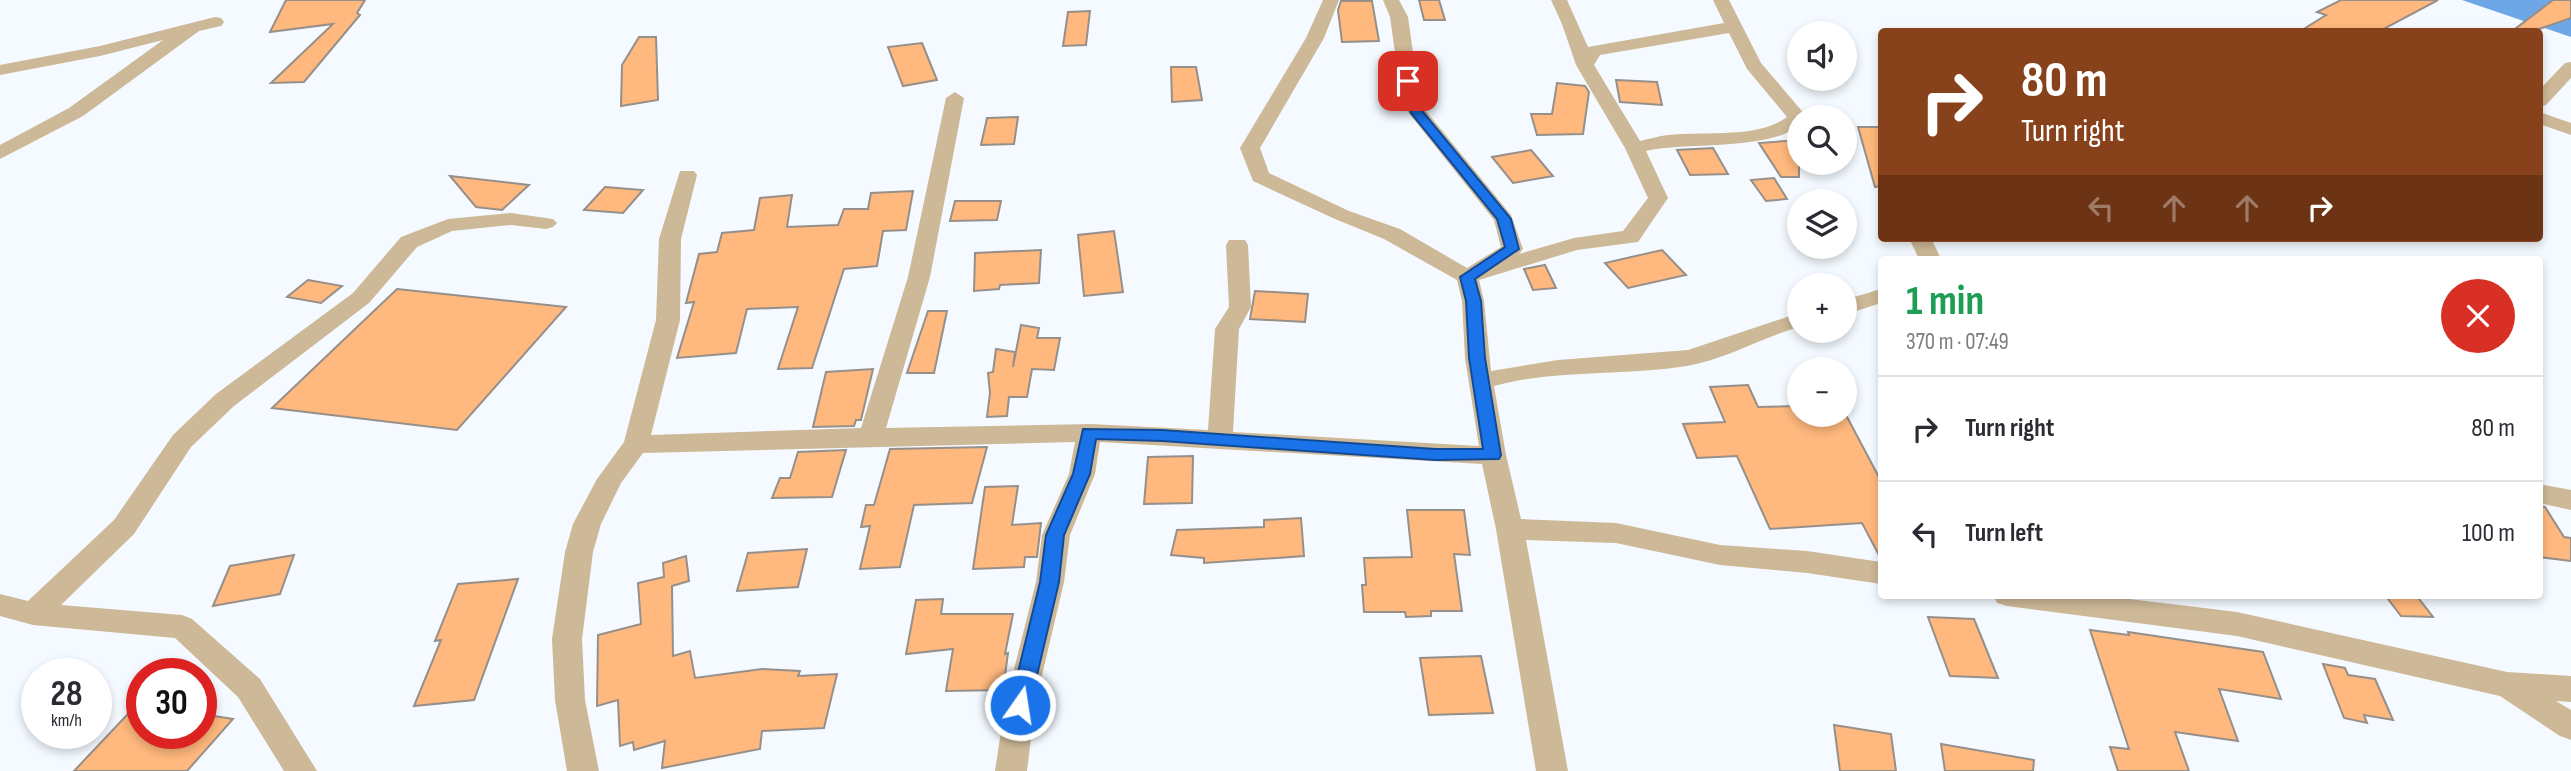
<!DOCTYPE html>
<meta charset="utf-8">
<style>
:root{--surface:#fff;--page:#f7f7f7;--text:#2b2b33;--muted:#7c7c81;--line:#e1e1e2}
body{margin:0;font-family:"Sofia Sans Condensed",sans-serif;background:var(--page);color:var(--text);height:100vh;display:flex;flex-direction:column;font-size:26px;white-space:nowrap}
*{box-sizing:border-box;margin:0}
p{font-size:23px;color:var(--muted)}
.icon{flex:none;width:38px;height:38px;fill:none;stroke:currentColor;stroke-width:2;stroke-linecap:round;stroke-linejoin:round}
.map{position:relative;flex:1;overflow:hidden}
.side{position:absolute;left:1878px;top:256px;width:665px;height:343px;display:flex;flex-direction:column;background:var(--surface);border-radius:7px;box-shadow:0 4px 10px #0003}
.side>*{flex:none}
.banner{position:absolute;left:1878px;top:28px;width:665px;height:214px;border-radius:7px;box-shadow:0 4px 10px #0003;background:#88421b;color:#fff;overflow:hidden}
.controls{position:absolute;left:1787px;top:21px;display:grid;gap:14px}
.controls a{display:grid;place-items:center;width:70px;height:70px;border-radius:50%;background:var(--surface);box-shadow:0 4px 10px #0003;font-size:35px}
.speed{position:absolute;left:21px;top:658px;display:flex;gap:14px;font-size:35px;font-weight:700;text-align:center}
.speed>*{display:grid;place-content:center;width:91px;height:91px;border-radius:50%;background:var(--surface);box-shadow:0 4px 10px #0003;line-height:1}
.speed small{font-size:18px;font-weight:400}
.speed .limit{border:10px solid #d22;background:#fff;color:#111}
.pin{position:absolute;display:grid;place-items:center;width:60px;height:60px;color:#fff;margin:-30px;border-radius:14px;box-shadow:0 4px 10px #0006}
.me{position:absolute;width:77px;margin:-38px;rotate:13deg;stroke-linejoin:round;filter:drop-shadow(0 0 5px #0008)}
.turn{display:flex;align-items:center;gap:24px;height:147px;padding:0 28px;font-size:32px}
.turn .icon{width:91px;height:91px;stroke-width:2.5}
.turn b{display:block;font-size:49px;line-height:60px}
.lanes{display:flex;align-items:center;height:66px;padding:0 28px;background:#0003;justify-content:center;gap:35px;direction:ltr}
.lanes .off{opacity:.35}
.round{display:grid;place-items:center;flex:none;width:74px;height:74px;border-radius:37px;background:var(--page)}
.summary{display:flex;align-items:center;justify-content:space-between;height:119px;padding:0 28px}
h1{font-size:42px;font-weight:700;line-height:52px;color:#1e9e55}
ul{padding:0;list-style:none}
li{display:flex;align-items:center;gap:21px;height:105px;padding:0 28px;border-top:2px solid var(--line)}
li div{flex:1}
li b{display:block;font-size:26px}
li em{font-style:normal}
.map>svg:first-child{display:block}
.water{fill:#6ea7e7}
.building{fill:#ffb87d;stroke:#968f8a;stroke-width:2}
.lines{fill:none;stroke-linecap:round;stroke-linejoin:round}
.minor{fill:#cdb897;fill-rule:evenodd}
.route{fill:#1a73e8;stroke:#114b97;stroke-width:2}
</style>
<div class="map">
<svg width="2571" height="771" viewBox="0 0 2571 771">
<rect width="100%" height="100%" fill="#f4faff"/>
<polygon class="water" points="2462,0 2571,0 2571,37"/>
<g class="building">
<polygon points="286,0 365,0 357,13 360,15 304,82 271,83 333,24 270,32"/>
<polygon points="1419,0 1439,0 1445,20 1424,20"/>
<polygon points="2341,0 2438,0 2378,32 2299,32 2326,15 2317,12"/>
<polygon points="2553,0 2571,0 2571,18 2530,32 2511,32"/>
<polygon points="1341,1 1372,1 1379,41 1342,42 1338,10"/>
<polygon points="1090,11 1086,45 1063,46 1068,12"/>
<polygon points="639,37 656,37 658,100 621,106 622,65"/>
<polygon points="922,43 937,80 903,86 888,47"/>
<polygon points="1171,67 1196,67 1202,100 1172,102"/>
<polygon points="1616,80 1657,82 1662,105 1620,102"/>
<polygon points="1557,83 1585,86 1589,92 1583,134 1537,135 1531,114 1552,114"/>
<polygon points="1018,117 1014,144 981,145 987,118"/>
<polygon points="1858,127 1881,127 1881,186 1875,187"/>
<polygon points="1799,140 1799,177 1781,177 1759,143"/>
<polygon points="1713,148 1728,174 1690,175 1677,150"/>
<polygon points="1531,150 1553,176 1513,183 1492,157"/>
<polygon points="450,176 529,185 502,210 476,207"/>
<polygon points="1774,178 1787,199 1766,201 1751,180"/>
<polygon points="605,187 643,190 623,213 584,210"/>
<polygon points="913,191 906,230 883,231 877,266 844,269 812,368 778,369 798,307 747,309 736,353 677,358 694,302 686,303 699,254 717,252 722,233 754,230 760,198 792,195 787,227 838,225 844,209 868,209 871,193"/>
<polygon points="955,201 1001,201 997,220 950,221"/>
<polygon points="1114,231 1123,292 1084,296 1078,235"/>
<polygon points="1041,250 1039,283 1000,285 999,289 974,291 975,253"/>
<polygon points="1662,250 1686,275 1628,288 1605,263"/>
<polygon points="1545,265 1556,288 1533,290 1524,269"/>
<polygon points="308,280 342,286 321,303 287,297"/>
<polygon points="397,289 566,307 457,430 272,408"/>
<polygon points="1255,291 1308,294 1305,322 1250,319"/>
<polygon points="928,311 947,311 934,373 907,373"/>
<polygon points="1021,325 1039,328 1037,338 1060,338 1054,370 1032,369 1027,397 1009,397 1007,416 987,417 990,393 988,373 993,372 996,349 1015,352 1013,367"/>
<polygon points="873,369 861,420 856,420 854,426 813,427 826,372"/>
<polygon points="1748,385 1758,407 1799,406 1799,415 1846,415 1881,481 1881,559 1862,523 1770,529 1737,456 1697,458 1683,424 1725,422 1710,387"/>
<polygon points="987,447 972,503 914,505 900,567 860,569 870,526 861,527 866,505 874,505 890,449"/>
<polygon points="846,450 832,497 772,498 780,478 790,478 798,452"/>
<polygon points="1193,456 1192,503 1144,504 1148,457"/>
<polygon points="1018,486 1012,525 1041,523 1037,557 1025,557 1024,567 973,569 985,487"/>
<polygon points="2539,506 2545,507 2564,537 2571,538 2571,561 2539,557"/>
<polygon points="1407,510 1464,510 1470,555 1454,554 1462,611 1431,611 1431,616 1406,617 1405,612 1364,612 1362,585 1366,585 1364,558 1412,557"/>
<polygon points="1301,518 1304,556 1204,563 1204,558 1171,555 1177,530 1264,527 1264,520"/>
<polygon points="807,549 798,587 737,591 748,553"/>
<polygon points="294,555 280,594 213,606 230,566"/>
<polygon points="686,556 689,581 672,586 673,656 690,651 695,678 762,669 800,671 798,676 837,674 824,728 762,731 760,749 662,768 665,741 634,750 633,742 620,746 618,700 597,706 598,635 641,624 638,583 664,577 663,563"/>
<polygon points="518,579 474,700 414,706 441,640 435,641 458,584"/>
<polygon points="2385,595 2416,595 2433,617 2401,616"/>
<polygon points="943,599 941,614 1013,614 1005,654 1008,653 1003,690 946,691 953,649 906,654 916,600"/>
<polygon points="1928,617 1974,619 1998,678 1950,676"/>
<polygon points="2090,630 2129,635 2128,632 2263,652 2281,699 2219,689 2238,741 2175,732 2189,771 2118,771 2110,747 2129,749"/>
<polygon points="1481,656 1493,713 1429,715 1420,658"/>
<polygon points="2323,664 2345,668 2348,675 2375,679 2393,720 2364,715 2367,723 2344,718"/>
<polygon points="142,699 142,733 201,733 201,714 233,719 187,771 74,771"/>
<polygon points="1834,725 1891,734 1896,771 1840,771"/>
<polygon points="1941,744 2034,760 2033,771 1945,771"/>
</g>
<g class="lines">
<g class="minor">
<path d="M 1323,0 L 1339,0 L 1324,38 L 1260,148 L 1269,173 L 1349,211 L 1400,229 L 1467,268 L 1501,247 L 1494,220 L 1408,112 L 1399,81 L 1390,17 L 1383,0 L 1399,0 L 1408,17 L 1417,81 L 1426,111 L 1511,215 L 1523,249 L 1519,254 L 1574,238 L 1623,231 L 1648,198 L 1625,148 L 1576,65 L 1562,24 L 1551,0 L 1567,0 L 1588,47 L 1724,23 L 1713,0 L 1729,0 L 1761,63 L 1807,117 L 1799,117 L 1799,126 C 1766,151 1688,142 1646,151 L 1668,198 L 1638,242 L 1577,250 L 1479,280 L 1484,301 L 1491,371 L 1558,360 L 1688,350 L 1799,313 L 1799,327 C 1761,338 1727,359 1687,366 C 1623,376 1557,369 1494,386 L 1506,455 L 1521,519 L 1616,523 L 1720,545 L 1807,551 L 1881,562 L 1881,584 L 1807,573 L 1720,565 L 1616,543 L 1526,540 L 1568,771 L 1536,771 L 1496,529 L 1482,464 L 1100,442 L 1095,474 L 1070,535 L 1064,582 L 1035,705 L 1027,771 L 995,771 L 1005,705 L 1036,582 L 1042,535 L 1069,474 L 1075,442 L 643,453 L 621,483 L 601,524 L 593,552 L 582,639 L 585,700 L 599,771 L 567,771 L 555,700 L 552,639 L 565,552 L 573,524 L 597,479 L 624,442 L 656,320 L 659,239 L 680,171 L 694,171 L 697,175 L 681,239 L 680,320 L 651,435 L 861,428 L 908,277 L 946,98 L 955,92 L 964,98 L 930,277 L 886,428 L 1091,424 L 1208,430 L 1215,329 L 1229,307 L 1226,245 L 1229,240 L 1245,240 L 1248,245 L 1251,307 L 1239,329 L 1233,432 L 1479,446 L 1465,358 L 1462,301 L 1457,280 L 1384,239 L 1335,219 L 1253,181 L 1240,148 L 1306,38 ZM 1729,33 L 1747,69 L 1787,117 C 1758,139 1703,131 1668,135 C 1659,136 1649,139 1640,141 L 1594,65 L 1600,55 Z"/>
<polygon points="215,17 221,18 224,22 221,26 199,31 83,116 0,159 0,145 69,108 163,40 100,56 0,75 0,65 100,46"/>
<polygon points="2571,62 2571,78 2546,105 2539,107 2539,90 2565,63"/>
<polygon points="2539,112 2571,123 2571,135 2539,124"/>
<polygon points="511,213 553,219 557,223 553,227 546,229 511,225 452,231 417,247 369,303 234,406 191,447 134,534 61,605 182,615 192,619 260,679 317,771 284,771 238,697 175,638 33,625 0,616 0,594 28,601 114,520 173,435 216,394 353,293 401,237 448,219"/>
<polygon points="1909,238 1931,238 1941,259 1919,259"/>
<polygon points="1881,289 1881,303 1844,315 1844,300"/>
<polygon points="2539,484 2571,490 2571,510 2539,503"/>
<polygon points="1993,595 2096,595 2237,612 2507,672 2571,676 2571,702 2556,701 2571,710 2571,740 2560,736 2500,696 2237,636 2007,606 1997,603"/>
</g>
</g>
<polygon class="route" points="1408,78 1414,81 1423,112 1511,219 1519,249 1475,279 1481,301 1485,358 1501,455 1499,459 1435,460 1162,441 1096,439 1090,474 1064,535 1059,582 1030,705 1027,711 1020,713 1013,711 1010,705 1040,582 1046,535 1073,474 1083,429 1162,430 1435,449 1483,449 1469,358 1466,301 1460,277 1505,247 1497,219 1411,113 1402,81"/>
</svg>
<div class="controls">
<a><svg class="icon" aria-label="sound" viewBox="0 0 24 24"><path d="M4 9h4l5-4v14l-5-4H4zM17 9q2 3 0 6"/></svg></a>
<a><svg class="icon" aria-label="search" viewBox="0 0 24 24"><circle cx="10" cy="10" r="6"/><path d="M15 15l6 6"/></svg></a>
<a><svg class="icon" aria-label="layers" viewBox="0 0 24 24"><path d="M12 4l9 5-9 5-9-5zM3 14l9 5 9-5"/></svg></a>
<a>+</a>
<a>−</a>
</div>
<div class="speed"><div>28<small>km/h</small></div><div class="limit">30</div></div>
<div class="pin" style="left:1408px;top:81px;background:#d93025"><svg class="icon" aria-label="arrive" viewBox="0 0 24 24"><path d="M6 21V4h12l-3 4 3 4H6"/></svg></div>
<svg class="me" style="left:1020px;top:705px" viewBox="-20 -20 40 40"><circle r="17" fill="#1a73e8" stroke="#fff" stroke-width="3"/><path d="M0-11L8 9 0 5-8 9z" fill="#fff"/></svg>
<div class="banner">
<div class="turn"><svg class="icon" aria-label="right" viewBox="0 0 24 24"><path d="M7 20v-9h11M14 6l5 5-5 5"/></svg><div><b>80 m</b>Turn right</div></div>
<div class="lanes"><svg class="icon off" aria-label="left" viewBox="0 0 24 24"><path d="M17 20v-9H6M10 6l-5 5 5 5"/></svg><svg class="icon off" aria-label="ahead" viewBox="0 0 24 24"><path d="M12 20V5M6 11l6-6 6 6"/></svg><svg class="icon off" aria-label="ahead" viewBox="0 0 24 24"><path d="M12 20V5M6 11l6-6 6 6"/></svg><svg class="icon" aria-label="right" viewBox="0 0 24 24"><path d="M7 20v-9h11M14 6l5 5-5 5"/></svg></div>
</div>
<section class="side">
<div class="summary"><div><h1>1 min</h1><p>370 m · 07:49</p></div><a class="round" style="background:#d93025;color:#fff"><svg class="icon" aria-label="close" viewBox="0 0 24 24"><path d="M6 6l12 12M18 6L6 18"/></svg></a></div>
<ul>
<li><svg class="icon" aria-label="right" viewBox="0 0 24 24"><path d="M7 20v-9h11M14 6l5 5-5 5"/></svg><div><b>Turn right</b></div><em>80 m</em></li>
<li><svg class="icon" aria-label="left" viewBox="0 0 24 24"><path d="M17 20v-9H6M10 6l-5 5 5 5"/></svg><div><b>Turn left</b></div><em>100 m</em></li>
</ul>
</section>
</div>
